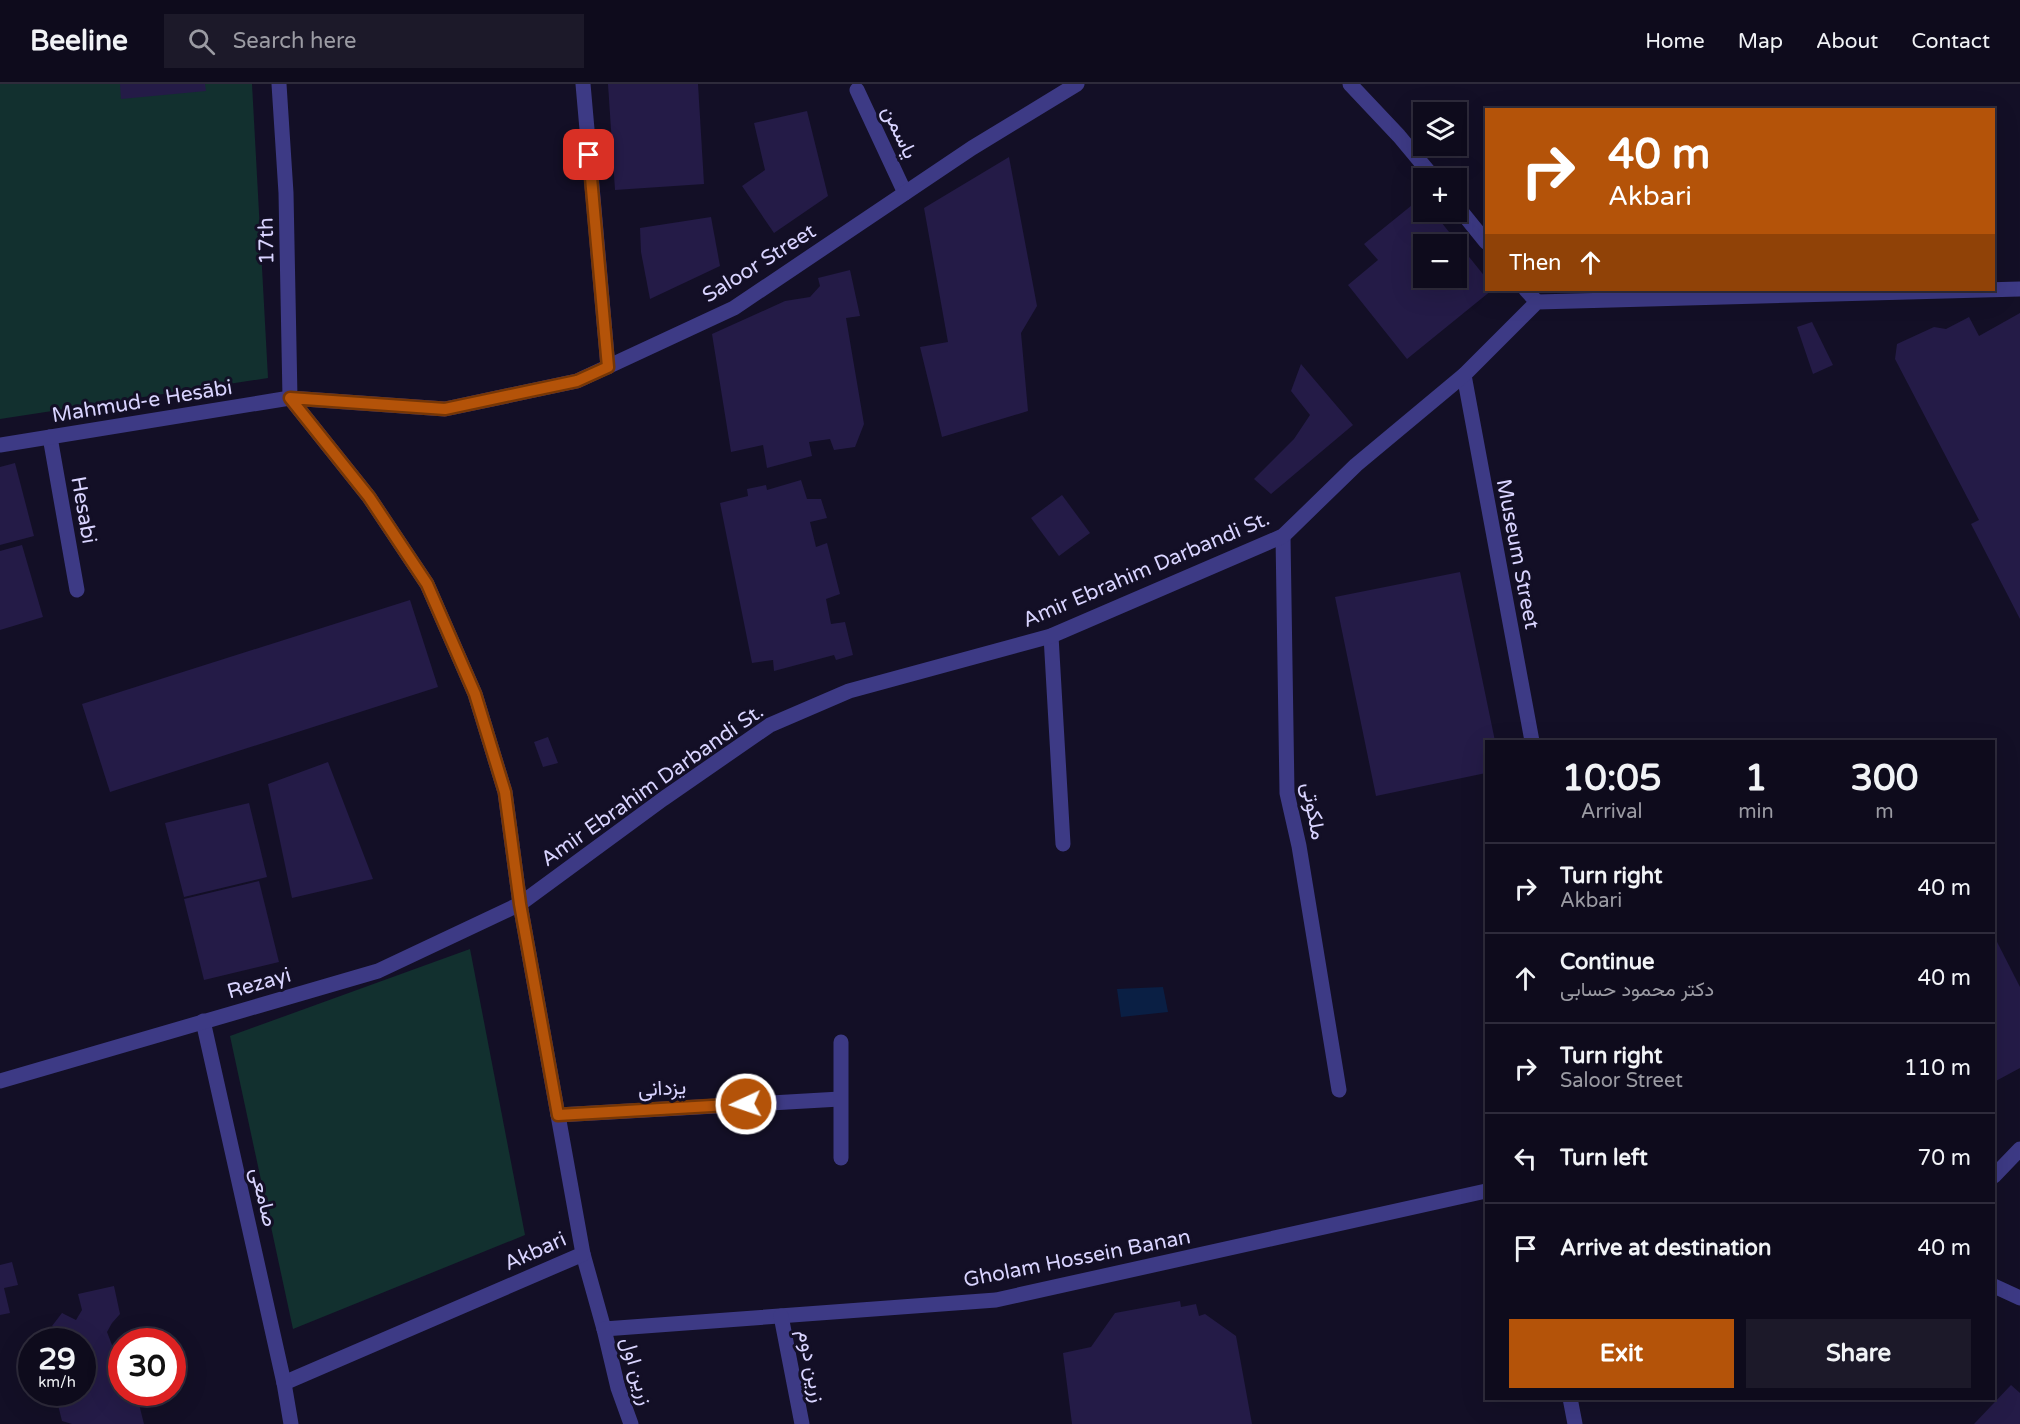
<!DOCTYPE html>
<meta charset="utf-8">
<style>
:root{--surface:#0e0b1c;--page:#1c1929;--text:#f1f3f6;--muted:#9b9ba3;--line:#2e2b3b;--accent:#b45309}
body{margin:0;font-family:"Varela Round",Vazirmatn,sans-serif;background:var(--page);color:var(--text);height:100vh;display:flex;flex-direction:column;font-size:22px;white-space:nowrap}
*{box-sizing:border-box;margin:0}
p{font-size:20px;color:var(--muted)}
.icon{flex:none;width:33px;height:33px;fill:none;stroke:currentColor;stroke-width:2;stroke-linecap:round;stroke-linejoin:round}
.map{position:relative;flex:1;overflow:hidden}
.drawer{position:absolute;left:1485px;top:656px;width:510px;height:660px;display:flex;flex-direction:column;background:var(--surface);border-radius:0px;box-shadow:0 6px 24px #0002,0 0 0 2px var(--line)}
.drawer>*{flex:none}
.banner{position:absolute;left:1485px;top:24px;width:510px;height:183px;border-radius:0px;box-shadow:0 6px 24px #0002,0 0 0 2px var(--line);background:#b45309;color:#fff;overflow:hidden}
.controls{position:absolute;left:1413px;top:18px;display:grid;gap:12px}
.controls a{display:grid;place-items:center;width:54px;height:54px;border-radius:0px;background:var(--surface);box-shadow:0 6px 24px #0002,0 0 0 2px var(--line);font-size:30px}
.speed{position:absolute;left:18px;top:1244px;display:flex;gap:12px;font-size:30px;font-weight:700;text-align:center}
.speed>*{display:grid;place-content:center;width:78px;height:78px;border-radius:50%;background:var(--surface);box-shadow:0 6px 24px #0002,0 0 0 2px var(--line);line-height:1}
.speed small{font-size:15px;font-weight:400}
.speed .limit{border:9px solid #d22;background:#fff;color:#111}
.pin{position:absolute;display:grid;place-items:center;width:51px;height:51px;color:#fff;margin:-26px;border-radius:12px;box-shadow:0 3px 9px #0006}
.me{position:absolute;width:66px;margin:-33px;rotate:267deg;stroke-linejoin:round;filter:drop-shadow(0 0 4px #0008)}
.turn{display:flex;align-items:center;gap:21px;height:126px;padding:0 24px;font-size:27px}
.turn .icon{width:78px;height:78px;stroke-width:2.5}
.turn b{display:block;font-size:42px;line-height:51px}
.then{display:flex;align-items:center;height:57px;padding:0 24px;background:#0003;gap:12px;font-size:22px}
.eta{display:flex;justify-content:space-evenly;align-items:center;height:102px;text-align:center}
.eta b{font-size:36px;font-weight:700;line-height:42px}
.cta{display:flex;gap:12px;margin-top:auto;padding:12px 24px}
.cta a{flex:1;height:69px;border-radius:0px;background:var(--accent);color:#fff;font-size:24px;font-weight:700;line-height:69px;text-align:center}
.cta a+a{background:var(--page);color:var(--text)}
ul{padding:0;list-style:none}
li{display:flex;align-items:center;gap:18px;height:90px;padding:0 24px;border-top:2px solid var(--line)}
li div{flex:1}
li b{display:block;font-size:22px}
li em{font-style:normal}
header{display:flex;align-items:center;gap:36px;box-sizing:border-box;height:84px;padding:0 30px;background:var(--surface);border-bottom:2px solid var(--line)}
header strong{font-size:28px}
nav{display:flex;gap:33px;margin-inline-start:auto;font-size:21px}
.search{width:420px;height:54px;background:var(--page);display:flex;align-items:center;gap:15px;box-sizing:border-box;padding:0 21px;border-radius:0px;color:var(--muted);font-size:22px}
.map>svg:first-child{display:block}
.green{fill:#12302f}
.water{fill:#0a1f44}
.building{fill:#241b47;fill-rule:evenodd}
.lines{fill:none;stroke-linecap:round;stroke-linejoin:round}
.service{stroke:#3d3a85;stroke-width:15}
.minor{stroke:#3d3a85;stroke-width:15}
.tertiary{stroke:#3d3a85;stroke-width:15}
.route-casing{stroke:#753606;stroke-width:15}
.route{stroke:#b45309;stroke-width:10}
.labels{text-anchor:middle;stroke-width:6;stroke-linejoin:round;paint-order:stroke}
.street-label{font-size:21px;fill:#d9d4ff;stroke:#130f26}
</style>
<header>
<strong>Beeline</strong>
<div class="search"><svg class="icon" aria-label="search" viewBox="0 0 24 24"><circle cx="10" cy="10" r="6"/><path d="M15 15l6 6"/></svg>Search here</div>
<nav><a>Home</a><a>Map</a><a>About</a><a>Contact</a></nav>
</header>
<div class="map">
<svg width="2020" height="1340" viewBox="0 0 2020 1340">
<rect width="100%" height="100%" fill="#130f26"/>
<g class="green">
<polygon points="0,0 252,0 268,294 0,335"/>
<polygon points="470,865 525,1151 293,1245 230,952"/>
</g>
<polygon class="water" points="1163,903 1168,928 1121,933 1117,905"/>
<g class="building">
<polygon points="120,0 205,0 206,7 121,15"/>
<polygon points="608,0 698,0 704,100 615,106"/>
<polygon points="807,27 828,112 774,149 742,102 765,86 754,39"/>
<polygon points="1009,73 1037,222 1021,249 1028,327 942,353 920,263 948,258 924,124"/>
<path d="M 1422,113 L 1424,128 L 1433,128 L 1486,194 L 1486,206 L 1492,206 L 1407,275 L 1348,201 L 1378,176 L 1364,160 ZM 1424,160 L 1456,160 L 1456,194 L 1424,194 Z"/>
<polygon points="711,133 720,182 650,215 641,168 640,144"/>
<polygon points="850,186 860,232 846,234 864,340 855,363 834,366 830,355 809,358 812,372 767,384 763,361 731,368 712,250 785,217 810,213 820,202 818,194"/>
<polygon points="2020,229 2020,535 1971,440 1979,436 1895,275 1897,260 1934,243 1946,245 1969,233 1979,252"/>
<polygon points="1812,238 1833,281 1813,290 1797,243"/>
<polygon points="1301,280 1353,341 1271,410 1254,395 1294,355 1310,331 1291,307"/>
<polygon points="15,379 34,452 0,461 0,383"/>
<polygon points="801,396 807,415 821,415 827,434 810,438 816,463 827,459 840,510 826,515 831,540 845,538 853,571 836,576 834,571 774,587 773,576 752,579 720,419 748,412 747,405 766,401 767,406"/>
<polygon points="1062,411 1090,449 1059,472 1031,434"/>
<polygon points="22,461 43,533 0,546 0,467"/>
<polygon points="1460,488 1495,657 1486,657 1486,689 1376,712 1335,513"/>
<polygon points="410,516 438,603 110,708 82,620"/>
<polygon points="548,653 558,679 543,683 534,658"/>
<polygon points="328,678 373,795 292,814 268,700"/>
<polygon points="249,719 267,793 184,813 165,739"/>
<polygon points="259,797 279,878 204,896 184,815"/>
<polygon points="1994,852 2020,903 2020,984 1994,998"/>
<polygon points="12,1178 18,1201 4,1204 10,1229 0,1231 0,1181"/>
<polygon points="114,1202 120,1230 112,1239 107,1248 112,1261 122,1268 122,1308 136,1308 144,1340 72,1340 62,1337 55,1309 82,1308 82,1257 55,1257 64,1251 62,1247 52,1242 62,1229 76,1236 82,1226 78,1210"/>
<polygon points="1180,1217 1181,1223 1196,1220 1199,1232 1205,1230 1236,1252 1252,1340 1072,1340 1063,1269 1091,1263 1115,1229"/>
<polygon points="2011,1301 2020,1309 2020,1340 1974,1340"/>
</g>
<g class="lines">
<polyline class="service" points="857,6 905,109"/>
<g class="minor">
<polyline points="279,0 286,109 290,314 445,325 577,297 734,224 972,64 1077,0"/>
<polyline points="583,0 608,283"/>
<polyline points="1350,0 1399,52 1434,94"/>
<polyline points="1456,121 1486,158"/>
<polyline points="1526,206 1537,218"/>
<polyline points="1464,291 1532,657"/>
<polyline points="50,353 77,506"/>
<polyline points="1283,452 1287,709 1299,762 1339,1006"/>
<polyline points="1051,552 1063,760"/>
<polyline points="520,820 663,715 770,641 849,607 1051,552 1283,452 1356,381 1464,291 1537,218 2020,205"/>
<polyline points="558,1031 840,1015"/>
<polyline points="841,1074 841,958"/>
<polyline points="1994,1092 2020,1065"/>
<polyline points="583,1170 604,1245 996,1216 1486,1107"/>
<polyline points="1994,1202 2020,1214"/>
<polyline points="781,1232 802,1340"/>
<polyline points="604,1245 618,1304 631,1340"/>
<polyline points="1570,1314 1575,1340"/>
</g>
<g class="tertiary">
<polyline points="0,361 290,314 369,413 427,500 475,610 505,708 520,820 583,1170 284,1299"/>
<polyline points="203,937 284,1299 291,1340"/>
<polyline points="0,997 378,887 520,820"/>
</g>
</g>
<g class="lines">
<defs>
<polyline id="route" points="589,71 608,283 577,297 445,325 290,314 369,413 427,500 475,610 505,708 520,820 558,1031 746,1020"/>
</defs>
<use href="#route" class="route-casing"/>
<use href="#route" class="route"/>
</g>
<g class="labels">
<g class="street-label">
<text transform="translate(900 48) rotate(65)" y="7">یاسمن</text>
<text transform="translate(266 157) rotate(-91)" y="7">17th</text>
<text transform="translate(759 179) rotate(-32)" y="7">Saloor Street</text>
<text transform="translate(142 317) rotate(-9)" y="7">Mahmud-e Hesābi</text>
<text transform="translate(84 426) rotate(80)" y="7">Hesabi</text>
<text transform="translate(1518 470) rotate(79)" y="7">Museum Street</text>
<text transform="translate(1146 485) rotate(-23)" y="7">Amir Ebrahim Darbandi St.</text>
<text transform="translate(652 701) rotate(-35)" y="7">Amir Ebrahim Darbandi St.</text>
<text transform="translate(1314 727) rotate(80)" y="7">ملکوتی</text>
<text transform="translate(259 899) rotate(-16)" y="7">Rezayi</text>
<text transform="translate(662 1004) rotate(-3)" y="7">یزدانی</text>
<text transform="translate(264 1113) rotate(77)" y="7">صامعی</text>
<text transform="translate(535 1167) rotate(-24)" y="7">Akbari</text>
<text transform="translate(1077 1174) rotate(-11)" y="7">Gholam Hossein Banan</text>
<text transform="translate(812 1282) rotate(79)" y="7">زرین دوم</text>
<text transform="translate(637 1287) rotate(74)" y="7">زرین اول</text>
</g>
</g>
</svg>
<div class="controls">
<a><svg class="icon" aria-label="layers" viewBox="0 0 24 24"><path d="M12 4l9 5-9 5-9-5zM3 14l9 5 9-5"/></svg></a>
<a>+</a>
<a>−</a>
</div>
<div class="speed"><div>29<small>km/h</small></div><div class="limit">30</div></div>
<div class="pin" style="left:589px;top:71px;background:#d93025"><svg class="icon" aria-label="arrive" viewBox="0 0 24 24"><path d="M6 21V4h12l-3 4 3 4H6"/></svg></div>
<svg class="me" style="left:746px;top:1020px" viewBox="-20 -20 40 40"><circle r="17" fill="#b45309" stroke="#fff" stroke-width="3"/><path d="M0-11L8 9 0 5-8 9z" fill="#fff"/></svg>
<div class="banner">
<div class="turn"><svg class="icon" aria-label="right" viewBox="0 0 24 24"><path d="M7 20v-9h11M14 6l5 5-5 5"/></svg><div><b>40 m</b>Akbari</div></div>
<div class="then">Then<svg class="icon" aria-label="ahead" viewBox="0 0 24 24"><path d="M12 20V5M6 11l6-6 6 6"/></svg></div>
</div>
<section class="drawer">
<div class="eta">
<div><b>10:05</b><p>Arrival</p></div>
<div><b>1</b><p>min</p></div>
<div><b>300</b><p>m</p></div>
</div>
<ul>
<li><svg class="icon" aria-label="right" viewBox="0 0 24 24"><path d="M7 20v-9h11M14 6l5 5-5 5"/></svg><div><b>Turn right</b><p>Akbari</p></div><em>40 m</em></li>
<li><svg class="icon" aria-label="ahead" viewBox="0 0 24 24"><path d="M12 20V5M6 11l6-6 6 6"/></svg><div><b>Continue</b><p>دکتر محمود حسابی</p></div><em>40 m</em></li>
<li><svg class="icon" aria-label="right" viewBox="0 0 24 24"><path d="M7 20v-9h11M14 6l5 5-5 5"/></svg><div><b>Turn right</b><p>Saloor Street</p></div><em>110 m</em></li>
<li><svg class="icon" aria-label="left" viewBox="0 0 24 24"><path d="M17 20v-9H6M10 6l-5 5 5 5"/></svg><div><b>Turn left</b></div><em>70 m</em></li>
<li><svg class="icon" aria-label="arrive" viewBox="0 0 24 24"><path d="M6 21V4h12l-3 4 3 4H6"/></svg><div><b>Arrive at destination</b></div><em>40 m</em></li>
</ul>
<div class="cta"><a>Exit</a><a>Share</a></div>
</section>
</div>
